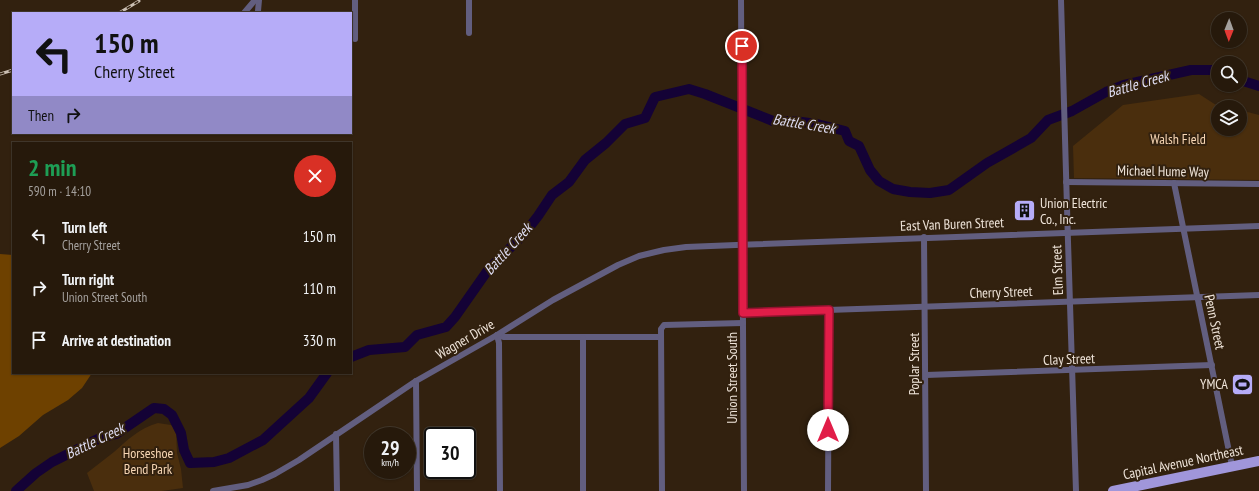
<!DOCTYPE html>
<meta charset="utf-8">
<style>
:root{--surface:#26190b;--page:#322619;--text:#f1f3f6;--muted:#a4a09d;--line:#42382c}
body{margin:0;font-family:"PT Sans Narrow",sans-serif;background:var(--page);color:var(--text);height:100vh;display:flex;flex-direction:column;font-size:15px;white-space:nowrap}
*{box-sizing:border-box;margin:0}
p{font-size:13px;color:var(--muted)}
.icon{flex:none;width:22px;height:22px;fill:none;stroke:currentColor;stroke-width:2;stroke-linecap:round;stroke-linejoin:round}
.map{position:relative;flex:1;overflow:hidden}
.details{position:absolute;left:12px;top:142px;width:340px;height:232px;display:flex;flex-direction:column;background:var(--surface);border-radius:0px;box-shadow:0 1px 3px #0004,0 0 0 1px var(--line)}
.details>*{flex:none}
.guide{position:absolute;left:12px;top:12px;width:340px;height:122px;border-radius:0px;box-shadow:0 1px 3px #0004,0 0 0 1px var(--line);background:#b6acf8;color:#111;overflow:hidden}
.needle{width:26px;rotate:181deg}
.fabs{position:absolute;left:1211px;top:12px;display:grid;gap:8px}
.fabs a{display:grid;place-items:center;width:36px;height:36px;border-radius:50%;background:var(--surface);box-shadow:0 1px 3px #0004,0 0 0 1px var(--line);font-size:20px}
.speed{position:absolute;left:364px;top:427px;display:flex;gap:8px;font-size:20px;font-weight:700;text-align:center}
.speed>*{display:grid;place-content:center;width:52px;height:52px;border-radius:50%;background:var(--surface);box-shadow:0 1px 3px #0004,0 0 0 1px var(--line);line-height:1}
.speed small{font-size:10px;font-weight:400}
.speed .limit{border:2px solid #111;border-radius:6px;background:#fff;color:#111}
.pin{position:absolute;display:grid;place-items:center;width:34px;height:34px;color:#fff;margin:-17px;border:2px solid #fff;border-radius:50%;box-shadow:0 1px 4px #0007}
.me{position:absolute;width:44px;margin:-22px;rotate:0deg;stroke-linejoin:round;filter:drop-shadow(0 0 3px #0008)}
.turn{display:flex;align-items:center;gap:14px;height:84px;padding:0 16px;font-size:18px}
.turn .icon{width:52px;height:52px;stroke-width:2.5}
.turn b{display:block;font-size:28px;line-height:34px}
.then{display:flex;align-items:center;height:38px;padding:0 16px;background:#0003;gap:8px;font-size:15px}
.round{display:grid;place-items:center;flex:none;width:42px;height:42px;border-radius:21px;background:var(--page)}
.summary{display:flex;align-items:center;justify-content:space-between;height:68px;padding:0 16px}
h1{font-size:24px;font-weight:700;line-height:30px;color:#1e9e55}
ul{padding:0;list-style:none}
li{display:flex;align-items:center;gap:12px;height:52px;padding:0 16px}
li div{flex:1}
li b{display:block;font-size:15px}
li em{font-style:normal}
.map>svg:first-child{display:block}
.green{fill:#4a2e0d}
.forest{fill:#6e4100}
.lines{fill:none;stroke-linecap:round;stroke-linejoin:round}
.river{stroke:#140236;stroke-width:10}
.minor{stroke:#625e7f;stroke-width:6}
.primary{stroke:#a096da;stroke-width:10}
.rail-casing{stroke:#cbbfb3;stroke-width:3}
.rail{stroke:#32210f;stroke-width:1.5;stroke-dasharray:4.5;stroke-linecap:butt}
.route-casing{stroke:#92132f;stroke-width:10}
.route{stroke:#e11d48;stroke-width:7}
.labels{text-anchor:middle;stroke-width:4;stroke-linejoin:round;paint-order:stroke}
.park-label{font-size:14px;fill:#f7d6b4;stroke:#32210f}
.street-label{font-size:14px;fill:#efe4d9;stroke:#32210f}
.poi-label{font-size:14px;fill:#efe4d9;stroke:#32210f;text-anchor:start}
.water-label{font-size:15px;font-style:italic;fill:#dfddf3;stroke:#32210f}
</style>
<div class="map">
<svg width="1259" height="491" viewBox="0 0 1259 491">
<rect width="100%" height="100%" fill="#32210f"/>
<g class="green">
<polygon points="1199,94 1219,107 1218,107 1218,129 1240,129 1240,110 1259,115 1259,180 1074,178 1073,146 1123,105"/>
<path d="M 158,423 L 171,425 L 176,429 L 177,453 L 181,469 L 183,488 L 162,491 L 94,491 L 87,473 C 96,466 105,459 114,452 C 128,440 139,428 158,423 Z"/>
</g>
<polygon class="forest" points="0,254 13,255 13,373 92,373 82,388 68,400 43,415 19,436 0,448"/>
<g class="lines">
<g class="river">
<polyline points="1240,80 1259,86"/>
<polyline points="351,357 369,350 405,347 417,335 446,327 455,317 488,270 524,234 538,216 552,195 569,182 585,160 606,143 625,124 645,118 655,97 689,89 705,94 773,121 794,121 817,124 845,131 849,141 859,146 870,170 879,181 893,189 910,192 930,193 949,190 987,163 1031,138 1048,120 1072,111 1106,92 1124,85 1191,70 1213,70 1218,72"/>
<polyline points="16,491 36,473 52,462 100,438 116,434 154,408 164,409 172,415 181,433 184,450 190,463 214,462 229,458 263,440 309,398 327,373"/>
</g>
<g class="minor">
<polyline points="741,0 744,491"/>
<path d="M 1061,0 C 1065,164 1071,327 1076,491"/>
<polyline points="258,11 259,0"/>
<polyline points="244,13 255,0"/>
<polyline points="469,33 469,0"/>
<polyline points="355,39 355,0"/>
<polyline points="1066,182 1259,184"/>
<polyline points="1174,183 1232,466"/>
<polyline points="924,237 926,491"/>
<polyline points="743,313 1259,295"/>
<polyline points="497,335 504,337 661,337"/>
<polyline points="497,335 499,343 500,491"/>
<polyline points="583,338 583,491"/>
<polyline points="926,375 1212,365"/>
<polyline points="416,381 417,491"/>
<polyline points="336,434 337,491"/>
<polyline points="213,491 248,485 262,480 275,474 299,460 416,381 497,335 553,300 618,265 639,256 664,250 686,247 736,245 1259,226"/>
<polyline points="662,491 661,329 664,325 743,323"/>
<polyline points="828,491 829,310"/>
</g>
<polyline class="primary" points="1113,491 1259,461"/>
<defs>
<g id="rail">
<polyline points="119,13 139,1"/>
<polyline points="0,74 13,70"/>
</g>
</defs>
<use href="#rail" class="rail-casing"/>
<use href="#rail" class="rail"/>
</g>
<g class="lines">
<defs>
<polyline id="route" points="742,46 743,313 829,310 828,430"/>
</defs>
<use href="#route" class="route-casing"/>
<use href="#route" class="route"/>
</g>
<defs>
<symbol id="building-square" viewBox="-11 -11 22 22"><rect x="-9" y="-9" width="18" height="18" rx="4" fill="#b6acf8" stroke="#32210f"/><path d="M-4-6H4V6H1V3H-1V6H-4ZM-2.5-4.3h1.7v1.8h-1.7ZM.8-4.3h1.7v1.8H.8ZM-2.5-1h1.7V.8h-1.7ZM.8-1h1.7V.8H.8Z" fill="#111"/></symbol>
<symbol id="stadium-square" viewBox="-11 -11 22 22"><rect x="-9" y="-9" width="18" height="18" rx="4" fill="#b6acf8" stroke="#32210f"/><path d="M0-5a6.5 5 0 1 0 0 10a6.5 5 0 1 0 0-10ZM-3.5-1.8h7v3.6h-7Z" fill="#111"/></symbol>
</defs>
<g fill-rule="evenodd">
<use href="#building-square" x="1012" y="198" width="25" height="25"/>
<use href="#stadium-square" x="1230" y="372" width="25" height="25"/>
</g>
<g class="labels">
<g class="park-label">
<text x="1178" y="144">Walsh Field</text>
<text x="148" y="458">Horseshoe<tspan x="148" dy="16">Bend Park</tspan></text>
</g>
<g class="street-label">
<text transform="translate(1163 171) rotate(1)" y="5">Michael Hume Way</text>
<text transform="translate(952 224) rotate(-2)" y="5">East Van Buren Street</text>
<text transform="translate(1057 270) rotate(-92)" y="5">Elm Street</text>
<text transform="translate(1001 292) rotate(-2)" y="5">Cherry Street</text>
<text transform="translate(1215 322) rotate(78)" y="5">Penn Street</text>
<text transform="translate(465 339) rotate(-30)" y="5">Wagner Drive</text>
<text transform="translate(1069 359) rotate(-2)" y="5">Clay Street</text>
<text transform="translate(914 364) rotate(-90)" y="5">Poplar Street</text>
<text transform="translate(732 378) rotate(-90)" y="5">Union Street South</text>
<text transform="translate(1183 462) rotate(-12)" y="5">Capital Avenue Northeast</text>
</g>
<g class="poi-label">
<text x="1040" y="208">Union Electric<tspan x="1040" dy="16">Co., Inc.</tspan></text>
<text x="1228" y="389" text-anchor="end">YMCA</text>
</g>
<g class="water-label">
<text transform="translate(1138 84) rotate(-16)" y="5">Battle Creek</text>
<text transform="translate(804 124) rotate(9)" y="5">Battle Creek</text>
<text transform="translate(508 249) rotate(-48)" y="5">Battle Creek</text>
<text transform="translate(95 441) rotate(-26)" y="5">Battle Creek</text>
</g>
</g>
</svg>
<div class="fabs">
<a><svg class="needle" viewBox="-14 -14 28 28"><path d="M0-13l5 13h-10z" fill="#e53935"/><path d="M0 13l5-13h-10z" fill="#a4a09d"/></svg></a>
<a><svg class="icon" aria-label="search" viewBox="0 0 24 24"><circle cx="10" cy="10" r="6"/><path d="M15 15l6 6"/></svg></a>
<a><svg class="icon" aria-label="layers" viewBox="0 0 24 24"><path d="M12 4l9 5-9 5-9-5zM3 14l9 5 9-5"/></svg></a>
</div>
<div class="speed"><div>29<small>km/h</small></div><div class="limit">30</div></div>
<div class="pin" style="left:742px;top:46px;background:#d93025"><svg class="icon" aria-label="arrive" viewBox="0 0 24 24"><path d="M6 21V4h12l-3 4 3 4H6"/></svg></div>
<svg class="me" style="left:828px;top:430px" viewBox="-20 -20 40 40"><circle r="19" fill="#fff"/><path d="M0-13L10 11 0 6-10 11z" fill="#e11d48"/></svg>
<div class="guide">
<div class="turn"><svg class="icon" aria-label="left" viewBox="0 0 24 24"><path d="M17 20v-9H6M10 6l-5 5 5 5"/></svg><div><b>150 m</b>Cherry Street</div></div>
<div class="then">Then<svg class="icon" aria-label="right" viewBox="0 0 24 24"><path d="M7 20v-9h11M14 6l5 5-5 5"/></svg></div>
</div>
<section class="details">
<div class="summary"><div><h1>2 min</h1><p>590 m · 14:10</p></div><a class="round" style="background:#d93025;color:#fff"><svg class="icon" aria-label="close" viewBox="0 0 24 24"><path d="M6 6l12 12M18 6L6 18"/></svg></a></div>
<ul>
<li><svg class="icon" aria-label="left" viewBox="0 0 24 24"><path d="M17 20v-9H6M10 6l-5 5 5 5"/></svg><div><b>Turn left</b><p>Cherry Street</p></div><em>150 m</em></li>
<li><svg class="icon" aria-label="right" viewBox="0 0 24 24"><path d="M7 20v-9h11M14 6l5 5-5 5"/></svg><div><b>Turn right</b><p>Union Street South</p></div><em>110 m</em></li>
<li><svg class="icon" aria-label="arrive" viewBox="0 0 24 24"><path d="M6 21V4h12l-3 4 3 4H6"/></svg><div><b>Arrive at destination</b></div><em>330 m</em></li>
</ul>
</section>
</div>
